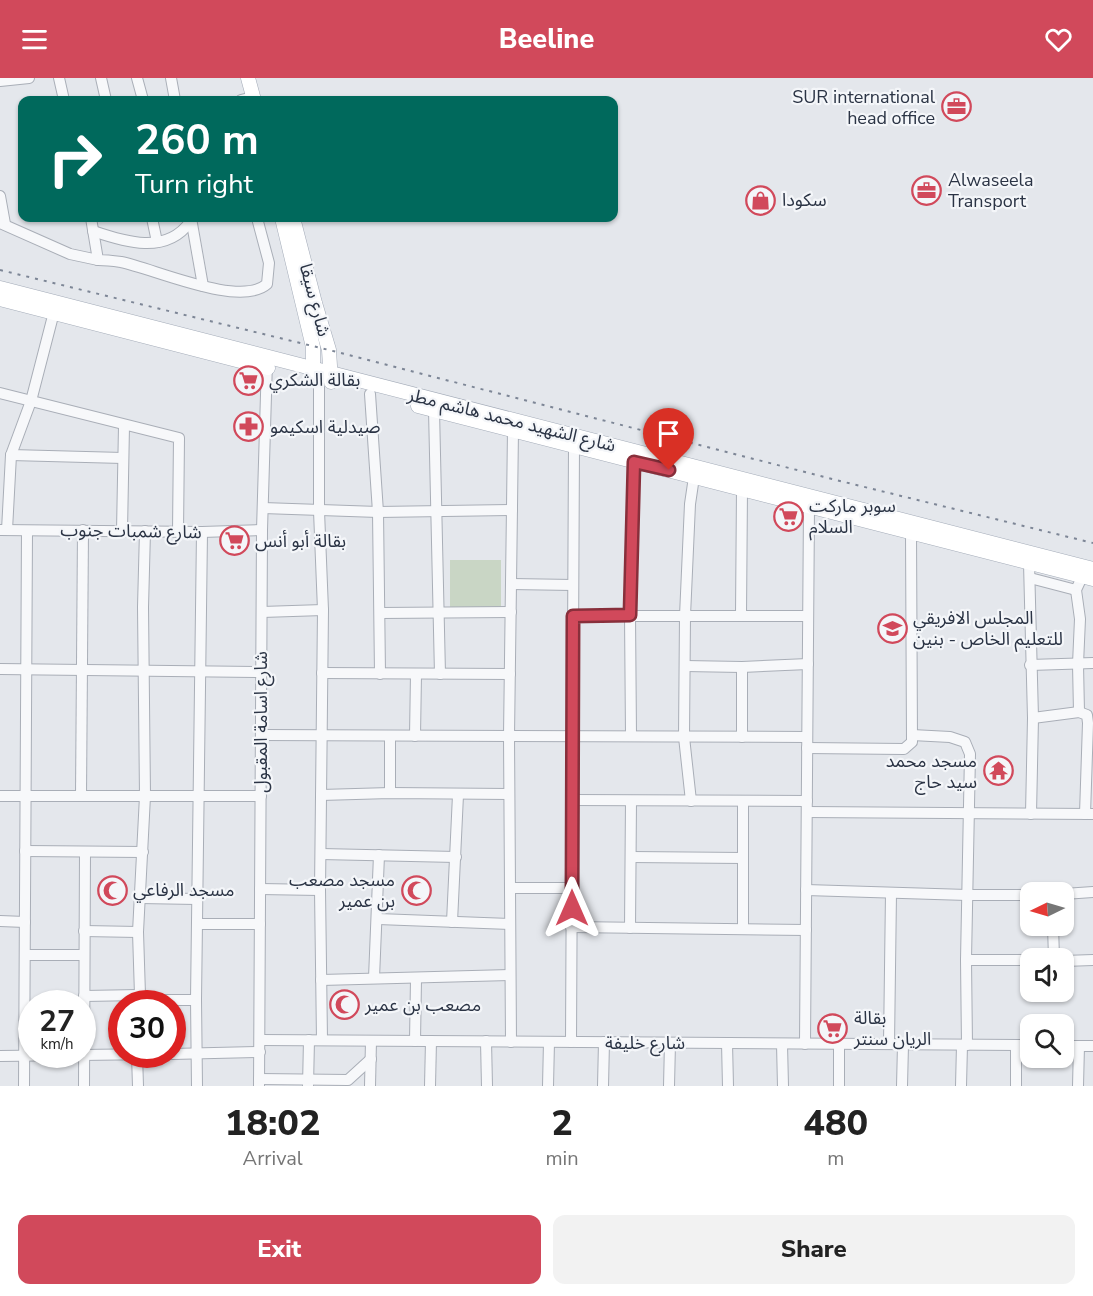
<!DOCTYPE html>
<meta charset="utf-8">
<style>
:root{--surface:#fff;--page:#f2f2f2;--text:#222;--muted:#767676;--accent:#d1495b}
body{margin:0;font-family:"Nunito Sans","Noto Sans Arabic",sans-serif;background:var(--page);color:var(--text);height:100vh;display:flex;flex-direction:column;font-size:22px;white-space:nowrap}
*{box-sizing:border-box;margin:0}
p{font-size:20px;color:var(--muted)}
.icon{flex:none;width:33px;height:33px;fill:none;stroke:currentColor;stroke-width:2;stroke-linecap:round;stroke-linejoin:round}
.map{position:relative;height:1008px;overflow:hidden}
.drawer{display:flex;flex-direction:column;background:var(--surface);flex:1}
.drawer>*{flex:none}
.banner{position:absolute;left:18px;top:18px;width:600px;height:126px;border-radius:12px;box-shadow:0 2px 4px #0004;background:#00695c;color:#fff;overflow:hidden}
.needle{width:39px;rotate:265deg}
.tools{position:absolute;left:1020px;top:804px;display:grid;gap:12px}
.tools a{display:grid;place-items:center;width:54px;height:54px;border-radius:12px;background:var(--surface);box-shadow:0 2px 4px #0004;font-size:30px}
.speed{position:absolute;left:18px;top:912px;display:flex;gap:12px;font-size:30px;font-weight:700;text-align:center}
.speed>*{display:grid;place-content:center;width:78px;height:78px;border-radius:50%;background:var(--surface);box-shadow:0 2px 4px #0004;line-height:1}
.speed small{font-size:15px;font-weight:400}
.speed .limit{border:9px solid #d22;background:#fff;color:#111}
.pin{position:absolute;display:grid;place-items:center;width:51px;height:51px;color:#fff;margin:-62px -26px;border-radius:50% 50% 50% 0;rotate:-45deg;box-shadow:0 0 6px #0007}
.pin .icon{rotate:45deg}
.me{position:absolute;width:66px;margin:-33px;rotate:0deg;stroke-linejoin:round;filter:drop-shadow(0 0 4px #0008)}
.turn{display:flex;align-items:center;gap:21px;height:126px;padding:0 18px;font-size:27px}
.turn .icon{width:78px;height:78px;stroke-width:2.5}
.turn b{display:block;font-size:42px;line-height:51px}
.eta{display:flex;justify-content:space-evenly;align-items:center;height:102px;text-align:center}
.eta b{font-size:36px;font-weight:800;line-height:42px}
.action{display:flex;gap:12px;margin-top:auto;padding:12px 18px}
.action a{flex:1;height:69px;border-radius:12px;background:var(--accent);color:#fff;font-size:24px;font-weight:800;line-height:69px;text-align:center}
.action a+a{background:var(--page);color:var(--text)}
header{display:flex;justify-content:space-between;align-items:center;height:78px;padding:0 18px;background:var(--accent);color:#fff;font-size:27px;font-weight:800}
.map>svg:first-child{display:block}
.green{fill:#c9d6c5}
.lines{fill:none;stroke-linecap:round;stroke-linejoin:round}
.minor-casing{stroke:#a9aeb7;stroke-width:12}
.major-casing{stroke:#a3abb8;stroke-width:15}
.minor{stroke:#f7f8fa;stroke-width:10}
.major{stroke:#fff;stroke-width:14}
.rail{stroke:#7d8696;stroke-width:2;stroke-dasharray:3 6;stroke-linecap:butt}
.route-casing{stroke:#882f3b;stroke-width:15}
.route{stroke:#d1495b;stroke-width:10}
.labels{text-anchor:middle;stroke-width:4.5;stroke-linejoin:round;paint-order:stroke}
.poi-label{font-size:18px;fill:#2b3445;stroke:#f4f6f9;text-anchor:start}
.street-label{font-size:18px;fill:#2b3445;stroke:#f4f6f9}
</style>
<header><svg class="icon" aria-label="menu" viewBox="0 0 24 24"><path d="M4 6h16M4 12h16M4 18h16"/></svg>Beeline<svg class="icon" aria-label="heart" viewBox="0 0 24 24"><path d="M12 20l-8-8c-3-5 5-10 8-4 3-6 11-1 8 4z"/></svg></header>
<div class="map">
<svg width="1093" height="1008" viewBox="0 0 1093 1008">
<rect width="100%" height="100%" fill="#e4e7ec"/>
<rect class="green" x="450" y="482" width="51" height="49"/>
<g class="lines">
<defs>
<g id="minor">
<polyline points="59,0 64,22"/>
<polyline points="101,0 106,22"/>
<polyline points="137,0 143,22"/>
<polyline points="171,0 175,22"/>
<polyline points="0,3 29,0"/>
<polyline points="241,22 253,19"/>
<polyline points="0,118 5,146"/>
<path d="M 91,140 L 98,182 C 106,182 114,183 121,184 C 155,191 240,230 267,206 L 269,185 L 257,140"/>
<polyline points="152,140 157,164"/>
<polyline points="191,140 203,208"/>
<polyline points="0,145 70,176 98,182"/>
<path d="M 93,153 C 125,164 166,177 190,144 L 190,140"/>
<polyline points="319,303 319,433 323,532 320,812 322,962"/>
<polyline points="0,315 179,360 178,454"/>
<polyline points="370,316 378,434 380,596"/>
<polyline points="434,332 440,596"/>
<polyline points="11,377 123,380"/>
<polyline points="263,430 378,434 512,432"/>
<polyline points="0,452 202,454 262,452"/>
<polyline points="7,452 11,377 31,323 54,234"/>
<polyline points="122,453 124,348"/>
<polyline points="1029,485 1033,640 1031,736"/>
<polyline points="1030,500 1076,512"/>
<polyline points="511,506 573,507"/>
<polyline points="262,534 323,532"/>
<polyline points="380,535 511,534"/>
<polyline points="573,538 808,538"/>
<polyline points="741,538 742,411"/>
<polyline points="1030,587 1093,585"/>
<polyline points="685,588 742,589 808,586"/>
<polyline points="742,589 742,659"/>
<polyline points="0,591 261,594"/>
<polyline points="322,595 510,596"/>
<polyline points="1079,634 1078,586 1080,541 1076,512 1082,499 1082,492"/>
<polyline points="1033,640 1079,634 1087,637 1088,645 1085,736"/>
<polyline points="261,657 807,659"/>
<polyline points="912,657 950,659 965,664 970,676 966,882 967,967"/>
<polyline points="415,658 416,596"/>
<polyline points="631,658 630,537 634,384"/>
<polyline points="807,670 904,671 912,664 911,455"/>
<polyline points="390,715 390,658"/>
<polyline points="321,717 390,715 509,716"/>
<polyline points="0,718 261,718"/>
<polyline points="81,718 83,452"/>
<polyline points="572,722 807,723"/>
<polyline points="691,723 684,659 685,538 690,426 694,399"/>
<polyline points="743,723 743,851"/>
<polyline points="807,734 1093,736"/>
<polyline points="25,773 143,774"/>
<polyline points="321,776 456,779"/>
<polyline points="631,779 743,780"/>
<polyline points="510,810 572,810"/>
<polyline points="260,811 320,812"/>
<polyline points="806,812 967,817 1030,817"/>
<polyline points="1064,816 1093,814"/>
<polyline points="140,820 197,821"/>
<polyline points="378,841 510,846"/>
<polyline points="0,843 25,844"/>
<polyline points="452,844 458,717"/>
<polyline points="197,846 260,846"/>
<polyline points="1053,848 1054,880"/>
<polyline points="571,849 806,852"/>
<polyline points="630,850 631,723"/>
<polyline points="84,853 138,854"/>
<polyline points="25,877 84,877"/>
<polyline points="966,882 1030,882"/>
<polyline points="1064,883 1093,882"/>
<polyline points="374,900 379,777"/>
<polyline points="321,902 510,897"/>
<polyline points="140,917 138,854 145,718 143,529 145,453"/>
<polyline points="84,918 140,917 145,922 196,922"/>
<polyline points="260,962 1030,967"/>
<polyline points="415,963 416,901"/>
<polyline points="486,963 487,1008"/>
<polyline points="511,964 509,658 513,352"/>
<polyline points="571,964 574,368"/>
<polyline points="727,965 728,1008"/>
<polyline points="782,966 783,1008"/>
<polyline points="805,966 809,429"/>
<polyline points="839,966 839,1008"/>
<polyline points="889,966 891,815"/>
<polyline points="1064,968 1093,968"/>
<polyline points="172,976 260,974"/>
<polyline points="137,977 138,1008"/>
<polyline points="0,978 160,976"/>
<polyline points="259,1001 348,1002 371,981"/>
<polyline points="24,1008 27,453"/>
<polyline points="84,1008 85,774"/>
<polyline points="197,1008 196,922 202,454"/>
<polyline points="259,1008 262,452 267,283"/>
<polyline points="308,1008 309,962"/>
<polyline points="370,1008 371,963"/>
<polyline points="430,1008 431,963"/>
<polyline points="548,1008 549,964"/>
<polyline points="603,1008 604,964"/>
<polyline points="669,1008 670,965"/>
<polyline points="902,1008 903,967"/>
<polyline points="961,1008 962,967"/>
<polyline points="1016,1008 1016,967"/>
<polyline points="1078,1008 1079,968"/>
</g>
<g id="major">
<polyline points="248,0 254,22"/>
<polyline points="282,140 313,269 313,299"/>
<polyline points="293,140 315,225 329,272 331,304"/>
<polyline points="0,210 1093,491"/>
<polyline points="0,221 268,290"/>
<polyline points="418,328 1093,501"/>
</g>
</defs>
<use href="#minor" class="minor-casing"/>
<use href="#major" class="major-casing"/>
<use href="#minor" class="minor"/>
<use href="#major" class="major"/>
<polyline class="rail" points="0,192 329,272 832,401 1093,465"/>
</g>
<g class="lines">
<defs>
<polyline id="route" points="572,830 573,538 630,537 634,384 669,392"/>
</defs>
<use href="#route" class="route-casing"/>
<use href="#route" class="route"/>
</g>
<defs>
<symbol id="office-ring" viewBox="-11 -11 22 22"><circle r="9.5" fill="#f4f6f9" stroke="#d1495b" stroke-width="1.5"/><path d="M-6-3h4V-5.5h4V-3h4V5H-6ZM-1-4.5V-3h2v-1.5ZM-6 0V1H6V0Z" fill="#d1495b"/></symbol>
<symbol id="shop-ring" viewBox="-11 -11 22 22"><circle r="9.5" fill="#f4f6f9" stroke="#d1495b" stroke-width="1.5"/><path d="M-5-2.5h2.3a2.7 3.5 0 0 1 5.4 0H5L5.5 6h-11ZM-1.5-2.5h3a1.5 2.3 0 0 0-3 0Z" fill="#d1495b"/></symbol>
<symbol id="supermarket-ring" viewBox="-11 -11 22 22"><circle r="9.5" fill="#f4f6f9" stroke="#d1495b" stroke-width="1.5"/><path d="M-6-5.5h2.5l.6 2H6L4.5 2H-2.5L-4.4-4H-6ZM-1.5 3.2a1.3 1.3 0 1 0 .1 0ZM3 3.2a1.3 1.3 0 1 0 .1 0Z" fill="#d1495b"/></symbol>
<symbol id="pharmacy-ring" viewBox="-11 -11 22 22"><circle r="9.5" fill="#f4f6f9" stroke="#d1495b" stroke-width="1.5"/><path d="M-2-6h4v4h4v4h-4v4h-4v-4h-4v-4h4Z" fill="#d1495b"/></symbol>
<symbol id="school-ring" viewBox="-11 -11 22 22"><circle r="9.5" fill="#f4f6f9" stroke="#d1495b" stroke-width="1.5"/><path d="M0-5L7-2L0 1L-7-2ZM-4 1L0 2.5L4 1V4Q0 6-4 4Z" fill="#d1495b"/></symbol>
<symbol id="temple-ring" viewBox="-11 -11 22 22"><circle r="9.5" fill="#f4f6f9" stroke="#d1495b" stroke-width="1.5"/><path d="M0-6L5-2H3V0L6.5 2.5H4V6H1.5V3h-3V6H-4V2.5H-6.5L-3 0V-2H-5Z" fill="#d1495b"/></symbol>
<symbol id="mosque-ring" viewBox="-11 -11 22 22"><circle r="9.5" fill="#f4f6f9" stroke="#d1495b" stroke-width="1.5"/><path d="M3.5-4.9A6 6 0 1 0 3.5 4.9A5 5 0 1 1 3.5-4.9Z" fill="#d1495b"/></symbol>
</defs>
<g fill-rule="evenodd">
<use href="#office-ring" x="940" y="12" width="33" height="33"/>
<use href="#office-ring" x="910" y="96" width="33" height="33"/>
<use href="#shop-ring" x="744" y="106" width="33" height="33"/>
<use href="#supermarket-ring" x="232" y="286" width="33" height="33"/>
<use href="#pharmacy-ring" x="232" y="332" width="33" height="33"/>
<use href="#supermarket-ring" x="772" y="422" width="33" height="33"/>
<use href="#supermarket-ring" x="218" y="446" width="33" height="33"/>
<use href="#school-ring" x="876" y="534" width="33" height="33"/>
<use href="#temple-ring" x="982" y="676" width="33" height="33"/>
<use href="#mosque-ring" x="96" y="796" width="33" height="33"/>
<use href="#mosque-ring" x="400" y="796" width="33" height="33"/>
<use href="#mosque-ring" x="328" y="910" width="33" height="33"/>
<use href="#supermarket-ring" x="816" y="934" width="33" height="33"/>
</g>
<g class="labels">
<g class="poi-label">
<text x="935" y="25" text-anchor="end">SUR international<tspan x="935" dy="21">head office</tspan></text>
<text x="948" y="108">Alwaseela<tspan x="948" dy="21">Transport</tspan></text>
<text x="782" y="128">سكودا</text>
<text x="269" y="308">بقالة الشكري</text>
<text x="270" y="355">صيدلية اسكيمو</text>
<text x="809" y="434">سوبر ماركت<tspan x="809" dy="21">السلام</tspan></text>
<text x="255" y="469">بقالة أبو أنس</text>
<text x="913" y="546">المجلس الافريقي<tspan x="913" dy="21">للتعليم الخاص - بنين</tspan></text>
<text x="977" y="689" text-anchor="end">مسجد محمد<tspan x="977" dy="21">سيد حاج</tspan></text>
<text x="395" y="808" text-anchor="end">مسجد مصعب<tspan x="395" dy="21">بن عمير</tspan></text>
<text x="133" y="818">مسجد الرفاعي</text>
<text x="365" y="933">مصعب بن عمير</text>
<text x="854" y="946">بقالة<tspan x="854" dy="21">الريان سنتر</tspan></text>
</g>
<g class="street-label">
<text transform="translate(315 222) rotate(75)" y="6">شارع سيقا</text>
<text transform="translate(512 342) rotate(14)" y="6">شارع الشهيد محمد هاشم مطر</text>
<text transform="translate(131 453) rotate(1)" y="6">شارع شمبات جنوب</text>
<text transform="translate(261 644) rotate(-90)" y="6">شارع اسامة المقبول</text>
<text x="645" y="971">شارع خليفة</text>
</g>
</g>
</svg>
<div class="tools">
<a><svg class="needle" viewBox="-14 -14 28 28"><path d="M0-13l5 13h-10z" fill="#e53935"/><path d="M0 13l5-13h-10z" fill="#767676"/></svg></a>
<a><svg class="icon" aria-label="sound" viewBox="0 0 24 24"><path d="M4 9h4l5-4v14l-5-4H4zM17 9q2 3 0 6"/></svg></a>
<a><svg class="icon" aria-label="search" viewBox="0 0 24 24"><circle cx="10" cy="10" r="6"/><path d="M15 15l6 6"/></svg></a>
</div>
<div class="speed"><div>27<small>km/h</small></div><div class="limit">30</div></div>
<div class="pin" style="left:669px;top:392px;background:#d93025"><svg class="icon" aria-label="arrive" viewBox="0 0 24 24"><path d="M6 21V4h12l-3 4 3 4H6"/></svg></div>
<svg class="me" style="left:572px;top:830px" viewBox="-20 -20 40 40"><path d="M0-17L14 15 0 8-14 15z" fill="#d1495b" stroke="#fff" stroke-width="4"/></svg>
<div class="banner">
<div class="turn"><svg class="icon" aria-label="right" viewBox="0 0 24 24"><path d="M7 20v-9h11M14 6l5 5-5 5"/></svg><div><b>260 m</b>Turn right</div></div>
</div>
</div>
<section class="drawer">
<div class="eta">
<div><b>18:02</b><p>Arrival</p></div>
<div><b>2</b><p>min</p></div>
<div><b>480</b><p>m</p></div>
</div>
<div class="action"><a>Exit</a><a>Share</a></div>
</section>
